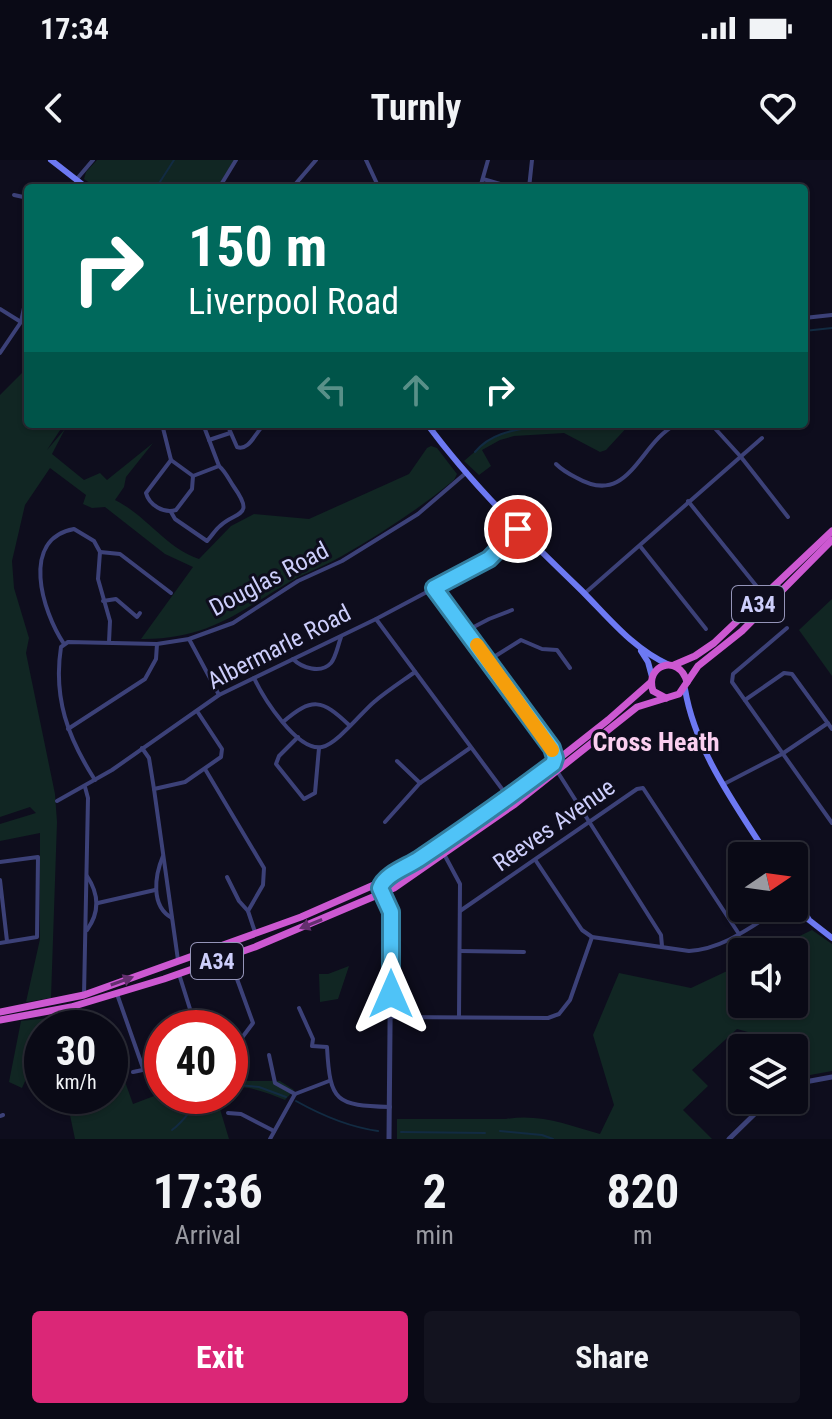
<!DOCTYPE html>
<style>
:root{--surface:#0a0a16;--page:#13131f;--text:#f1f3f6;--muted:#999aa1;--line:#2a2b35;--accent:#db2777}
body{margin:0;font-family:"Roboto Condensed",sans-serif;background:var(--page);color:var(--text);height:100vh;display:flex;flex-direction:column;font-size:30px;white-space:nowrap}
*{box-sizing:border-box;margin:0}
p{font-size:26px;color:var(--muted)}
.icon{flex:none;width:44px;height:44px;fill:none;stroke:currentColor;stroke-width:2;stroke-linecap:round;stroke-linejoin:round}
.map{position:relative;height:979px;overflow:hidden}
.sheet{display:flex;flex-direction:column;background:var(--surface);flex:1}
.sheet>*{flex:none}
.hud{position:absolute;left:24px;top:24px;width:784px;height:244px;border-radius:8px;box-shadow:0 2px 6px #0004,0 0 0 2px var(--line);background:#00695c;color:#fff;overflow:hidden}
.needle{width:52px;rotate:77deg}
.tools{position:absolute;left:728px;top:682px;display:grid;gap:16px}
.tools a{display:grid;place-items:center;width:80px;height:80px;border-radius:8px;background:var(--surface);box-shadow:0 2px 6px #0004,0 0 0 2px var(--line);font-size:40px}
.speed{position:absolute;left:24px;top:850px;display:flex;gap:16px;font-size:40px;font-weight:700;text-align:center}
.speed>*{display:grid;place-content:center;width:104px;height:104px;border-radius:50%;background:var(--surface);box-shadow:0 2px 6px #0004,0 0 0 2px var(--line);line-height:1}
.speed small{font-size:20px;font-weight:400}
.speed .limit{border:12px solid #d22;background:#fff;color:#111}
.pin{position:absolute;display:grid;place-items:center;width:68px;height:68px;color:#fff;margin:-34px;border:4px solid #fff;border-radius:50%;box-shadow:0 2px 8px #0007}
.me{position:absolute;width:88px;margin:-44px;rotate:0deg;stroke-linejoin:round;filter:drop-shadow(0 0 6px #0008)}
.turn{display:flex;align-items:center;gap:28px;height:168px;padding:0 32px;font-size:36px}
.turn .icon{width:104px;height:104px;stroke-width:2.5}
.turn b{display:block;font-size:56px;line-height:68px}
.lanes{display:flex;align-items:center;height:76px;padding:0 32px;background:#0003;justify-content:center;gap:40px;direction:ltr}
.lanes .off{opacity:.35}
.eta{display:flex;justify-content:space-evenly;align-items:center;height:136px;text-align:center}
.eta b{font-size:48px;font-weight:700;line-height:56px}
.action{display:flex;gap:16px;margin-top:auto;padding:16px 32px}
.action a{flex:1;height:92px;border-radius:8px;background:var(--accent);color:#fff;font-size:32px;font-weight:700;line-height:92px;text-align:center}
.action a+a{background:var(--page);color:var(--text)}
.status{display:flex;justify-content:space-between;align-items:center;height:56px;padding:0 40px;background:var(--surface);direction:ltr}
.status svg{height:22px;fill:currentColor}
header{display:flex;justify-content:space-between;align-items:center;height:104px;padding:0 32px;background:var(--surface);font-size:36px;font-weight:700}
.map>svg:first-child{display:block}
.green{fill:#112623}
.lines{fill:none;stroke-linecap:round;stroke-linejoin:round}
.stream{stroke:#122b42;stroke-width:2}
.minor{stroke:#3c4178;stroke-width:4}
.tertiary{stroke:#3c4178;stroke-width:5}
.secondary{stroke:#6d79f3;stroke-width:6}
.trunk{stroke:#cc58d1;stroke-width:7}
.oneway{fill:#632f6e}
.route-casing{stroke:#337fa1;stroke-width:20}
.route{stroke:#4fc3f7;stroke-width:14}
.slow{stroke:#f59e0b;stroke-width:14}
.labels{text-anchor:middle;stroke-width:6;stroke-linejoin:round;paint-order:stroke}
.shield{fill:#0e0d1d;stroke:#9494b8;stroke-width:2}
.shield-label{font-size:22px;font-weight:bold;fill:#cdcefb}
.street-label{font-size:24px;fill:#cdcefb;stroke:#0e0d1d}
.neighbourhood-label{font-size:26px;font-weight:bold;fill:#fbcff0;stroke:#0e0d1d}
</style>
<div class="status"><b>17:34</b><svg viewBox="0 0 49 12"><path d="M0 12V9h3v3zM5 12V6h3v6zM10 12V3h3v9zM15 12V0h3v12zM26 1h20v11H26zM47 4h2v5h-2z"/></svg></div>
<header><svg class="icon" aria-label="back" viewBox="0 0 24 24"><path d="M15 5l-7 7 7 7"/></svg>Turnly<svg class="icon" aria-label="heart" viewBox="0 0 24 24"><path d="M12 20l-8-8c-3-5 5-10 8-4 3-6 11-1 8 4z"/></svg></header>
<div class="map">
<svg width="832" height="979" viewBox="0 0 832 979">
<rect width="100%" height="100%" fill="#0e0d1d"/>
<g class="green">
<polygon points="97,0 234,0 217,28 97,28 84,19 86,12"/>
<path d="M 28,202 L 28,264 L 64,264 L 47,290 L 65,269 L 52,294 L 84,320 L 100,313 L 107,320 L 153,283 L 126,317 L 124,327 L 115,340 C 146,355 166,388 199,399 L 231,366 L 254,354 L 309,359 L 409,314 L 427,288 L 431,286 L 437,288 L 457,314 L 454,320 C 419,349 382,373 342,396 C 328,404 313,410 298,417 C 242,449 211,480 141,479 L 193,407 L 165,394 L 105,347 L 92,348 L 83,344 L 86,335 L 50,308 L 25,345 L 12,401 L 14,428 L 29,478 L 26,493 L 55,634 L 57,662 L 51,838 L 26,842 L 40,779 L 40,673 L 0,681 L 0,664 L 36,653 L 30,647 L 0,657 L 0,235 L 22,213 Z"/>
<polygon points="556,264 630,264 606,290 600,292 564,273 514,276 500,280 482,290 491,306 479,315 464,301 486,282 510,270"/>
<polygon points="832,439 832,516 799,470"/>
<path d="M 812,770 L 832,784 L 832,911 L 794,918 L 794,888 L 779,888 L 776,880 L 737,869 L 692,910 L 708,926 L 683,950 L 712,979 L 397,979 L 397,959 L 506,959 C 539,953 569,965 600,974 L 614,945 L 593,875 L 619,813 L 691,828 L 742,804 L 742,844 L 794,844 L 794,792 L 767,792 Z"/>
<polygon points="349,806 338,839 320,842 319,814 328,814"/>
<polygon points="48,858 45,868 42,868 34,901 22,928 9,922 21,861"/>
<path d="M 242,907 L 243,921 L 280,921 L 294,930 L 285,940 C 268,933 249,925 230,928 L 230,911 Z"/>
<polygon points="124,919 133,944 162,933 162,936 216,936 229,979 75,979 66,936 110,936 110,924"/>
</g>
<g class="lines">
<g class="stream">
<polyline points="156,28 174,0"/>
<polyline points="804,171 832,168"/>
<path d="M 475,292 C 495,268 525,270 552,264"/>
<polyline points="230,924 259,927 286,937"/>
<path d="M 296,941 C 321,955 349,967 378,971"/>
<path d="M 172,970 C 186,960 191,947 204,936"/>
<polyline points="500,971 542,975 553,979"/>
<polyline points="401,972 485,973"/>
</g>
<g class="minor">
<polyline points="366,0 379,28"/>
<polyline points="483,19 514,28"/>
<polyline points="76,20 93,0"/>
<polyline points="219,28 236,0"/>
<polyline points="292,28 316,0"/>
<polyline points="480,28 488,0"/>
<polyline points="529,28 532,0"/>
<polyline points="14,35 28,38"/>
<polyline points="0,149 21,162"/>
<polyline points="804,158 832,155"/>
<polyline points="0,193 21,162 28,129"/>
<polyline points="85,264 92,267 107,264"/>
<polyline points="162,264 171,300"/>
<polyline points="203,264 219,306"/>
<path d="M 227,264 L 237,287 C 248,291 254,276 261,268"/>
<polyline points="711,264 741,297 788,357"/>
<polyline points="209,280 230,273"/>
<path d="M 171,300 L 193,316 L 219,306 C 226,312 229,320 234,327 C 256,358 235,351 220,366 C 215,370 212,376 207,381 L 175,359 L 171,352"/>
<path d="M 171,300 L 146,333 C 149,345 164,354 176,350 L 192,329 L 193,316"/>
<path d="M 556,304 C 562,310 569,314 577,318 C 630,348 639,282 677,264"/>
<polyline points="688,341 758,428"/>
<polyline points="640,386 706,469"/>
<polyline points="100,392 120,394 171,433"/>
<polyline points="434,428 552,588 555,595 554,601"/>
<polyline points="584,434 762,278"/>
<polyline points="103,441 116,439 137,457 140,453"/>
<polyline points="376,459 508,637"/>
<polyline points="787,468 733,514 732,522 832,663"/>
<polyline points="466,471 489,459 512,450"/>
<polyline points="189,479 219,535"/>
<path d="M 64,484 C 42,451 20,379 74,369 L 94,381 L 100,392 L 98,419 L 110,461 L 109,482"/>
<path d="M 293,499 C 302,508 321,514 331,503 C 336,497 338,485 341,477"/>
<polyline points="489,500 521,480 542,489 557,490 570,508"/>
<path d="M 254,518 C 263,537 297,592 322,587 C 337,584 361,553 374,542 C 387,531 401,522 415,512"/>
<polyline points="745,540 784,513 792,514 832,569"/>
<path d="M 283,562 C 312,537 322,539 349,565"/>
<polyline points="68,569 145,519 156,499 157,484"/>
<polyline points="298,577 279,596 276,604 304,639 315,633 319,588"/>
<polyline points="142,588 149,598 154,629 178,800"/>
<polyline points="397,601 420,623"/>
<polyline points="205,609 264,708 263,725 248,751 255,772"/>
<polyline points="557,611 661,775 662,786"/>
<path d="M 95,620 C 68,578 53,538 61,487 L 68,482 L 157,484 L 189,479 L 233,463 L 298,421 L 342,401 L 418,354 L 467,312"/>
<polyline points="724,624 782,594 828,563"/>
<polyline points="154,629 185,622 221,597 222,589 197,551"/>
<polyline points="57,641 112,610 219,535 376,459 489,399 518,369"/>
<polyline points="385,662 420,623 470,588"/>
<polyline points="444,694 460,724 459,856"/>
<path d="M 163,696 C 155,715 150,746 172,758"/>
<path d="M 536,701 L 582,770 L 592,777 L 689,791 C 724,789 752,766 781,748"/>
<polyline points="0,702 38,697 37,777 0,783"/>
<polyline points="227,717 239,741 248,751"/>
<polyline points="0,720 7,781"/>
<polyline points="98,743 155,730"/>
<polyline points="460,751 637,629 643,628 739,774"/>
<path d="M 87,770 C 100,752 99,734 87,716"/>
<polyline points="460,791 524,792"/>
<polyline points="229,797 253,863 238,883 230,886"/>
<polyline points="179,814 196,868"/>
<polyline points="117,834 143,908"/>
<polyline points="84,835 88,638 85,627"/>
<polyline points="71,847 77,868"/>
<path d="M 299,848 L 313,879 L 312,886 L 327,887 C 330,943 336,945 390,947"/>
<polyline points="391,857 548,858 559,854 570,840 592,777"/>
<polyline points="269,895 275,923 295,934"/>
<polyline points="35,905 42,903"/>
<polyline points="133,912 162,906"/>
<polyline points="228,953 241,954 274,971"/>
<polyline points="0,956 3,955"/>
<polyline points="270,979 295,934 329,921"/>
</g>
<g class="tertiary">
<polyline points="383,734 391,756 389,979"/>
<polyline points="794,924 832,917"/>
<polyline points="729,979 769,940"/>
</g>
<g class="secondary">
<polyline points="51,0 87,28"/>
<path d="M 427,264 C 472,325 527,378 581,430 C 609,458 632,488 669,505"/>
<polyline points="641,491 648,502 652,517"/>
<path d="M 685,529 C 695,590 735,644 768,696"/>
<polyline points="794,737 809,760 832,778"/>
</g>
<g class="trunk">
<polyline points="674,505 695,496 714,483 832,371"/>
<path d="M 666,538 L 653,531 C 644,505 679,493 687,522"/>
<polyline points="0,852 84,835 301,757 383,721 411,705 509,638 608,560 651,522"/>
<polyline points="0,860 71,847 164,819 255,787 394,728 515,644 637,547 679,534 698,506 742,471 832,380"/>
</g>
</g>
<defs><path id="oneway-solid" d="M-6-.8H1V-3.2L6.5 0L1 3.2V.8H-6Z" transform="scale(2)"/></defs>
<g class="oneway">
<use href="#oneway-solid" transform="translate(311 764) rotate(158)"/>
<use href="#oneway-solid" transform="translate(122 821) rotate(-20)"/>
</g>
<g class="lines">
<defs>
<path id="route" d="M 391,834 L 391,752 L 380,728 C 385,714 407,707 419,699 C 465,668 509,637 553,604 L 555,598 L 552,588 L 434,428 L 489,399 L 518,369"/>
</defs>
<use href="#route" class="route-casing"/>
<use href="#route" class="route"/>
<polyline class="slow" points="477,485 552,590"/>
</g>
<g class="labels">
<g class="shield">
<rect x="732" y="426" width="52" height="36" rx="6"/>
<rect x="191" y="783" width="52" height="36" rx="6"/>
</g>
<g class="shield-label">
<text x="758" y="452">A34</text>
<text x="217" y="809">A34</text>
</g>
<g class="street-label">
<text transform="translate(269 419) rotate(-28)" y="8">Douglas Road</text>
<text transform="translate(279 487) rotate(-27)" y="8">Albermarle Road</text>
<text transform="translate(554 665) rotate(-35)" y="8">Reeves Avenue</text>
</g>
<g class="neighbourhood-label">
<text x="656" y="591">Cross Heath</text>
</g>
</g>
</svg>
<div class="tools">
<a><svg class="needle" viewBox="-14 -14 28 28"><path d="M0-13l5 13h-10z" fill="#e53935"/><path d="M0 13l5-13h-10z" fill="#999aa1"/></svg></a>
<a><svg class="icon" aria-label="sound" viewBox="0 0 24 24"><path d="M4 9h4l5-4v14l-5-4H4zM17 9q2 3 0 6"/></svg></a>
<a><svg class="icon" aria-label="layers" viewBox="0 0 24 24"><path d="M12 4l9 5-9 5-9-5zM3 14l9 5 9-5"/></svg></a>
</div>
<div class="speed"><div>30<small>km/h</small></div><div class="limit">40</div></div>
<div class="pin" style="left:518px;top:369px;background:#d93025"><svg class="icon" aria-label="arrive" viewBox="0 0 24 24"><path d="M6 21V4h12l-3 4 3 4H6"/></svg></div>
<svg class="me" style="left:391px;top:834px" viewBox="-20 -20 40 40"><path d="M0-17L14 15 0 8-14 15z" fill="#4fc3f7" stroke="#fff" stroke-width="4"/></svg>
<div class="hud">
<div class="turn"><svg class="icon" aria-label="right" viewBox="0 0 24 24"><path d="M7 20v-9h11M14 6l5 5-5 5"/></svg><div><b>150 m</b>Liverpool Road</div></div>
<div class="lanes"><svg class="icon off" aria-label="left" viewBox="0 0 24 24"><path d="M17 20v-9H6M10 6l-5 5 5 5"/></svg><svg class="icon off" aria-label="ahead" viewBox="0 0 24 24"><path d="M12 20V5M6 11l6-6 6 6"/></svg><svg class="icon" aria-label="right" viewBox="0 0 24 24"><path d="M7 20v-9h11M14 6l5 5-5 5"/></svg></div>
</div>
</div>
<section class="sheet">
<div class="eta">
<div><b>17:36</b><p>Arrival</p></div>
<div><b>2</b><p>min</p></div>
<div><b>820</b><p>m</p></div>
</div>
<div class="action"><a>Exit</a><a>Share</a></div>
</section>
